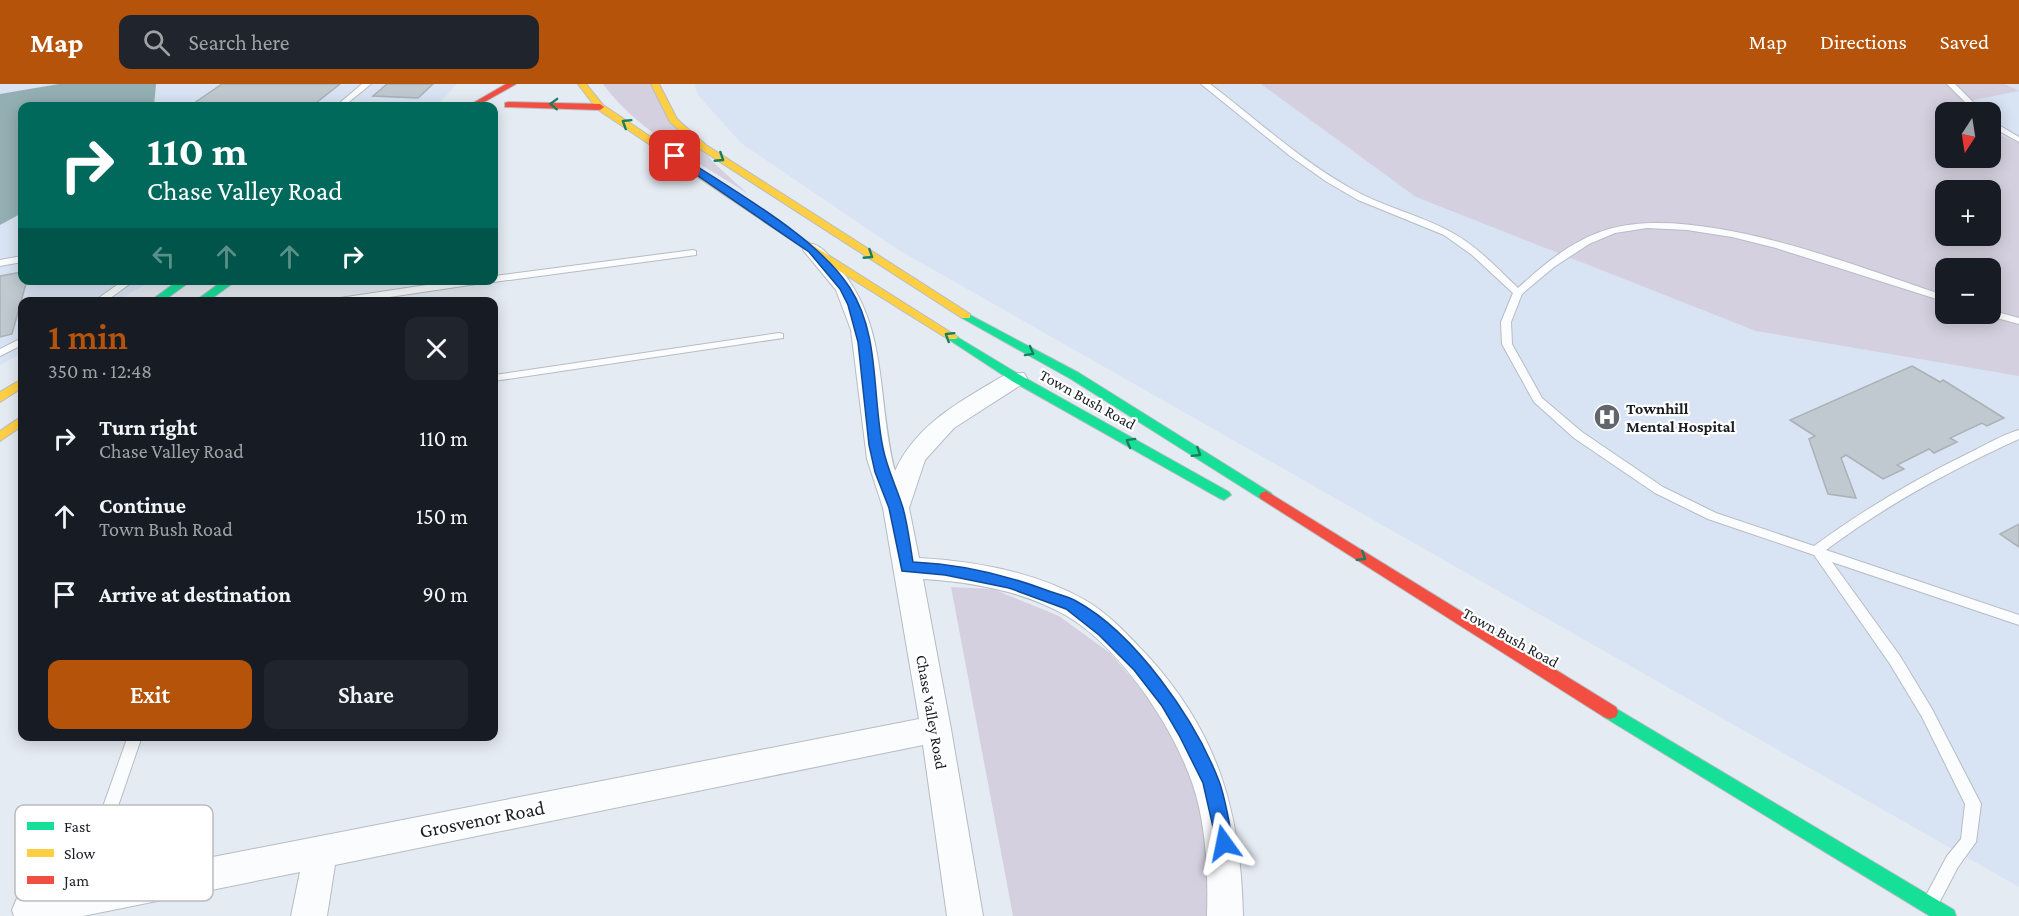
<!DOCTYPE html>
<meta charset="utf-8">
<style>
:root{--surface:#171b24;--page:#20242c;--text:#f1f3f6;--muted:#9ea1a6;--accent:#b45309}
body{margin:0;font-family:"Crimson Pro",serif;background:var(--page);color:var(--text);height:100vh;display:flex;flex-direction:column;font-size:22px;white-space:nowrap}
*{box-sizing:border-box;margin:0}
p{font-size:20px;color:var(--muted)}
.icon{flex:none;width:33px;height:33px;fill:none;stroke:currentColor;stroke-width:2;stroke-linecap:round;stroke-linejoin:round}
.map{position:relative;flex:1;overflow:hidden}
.side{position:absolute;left:18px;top:213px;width:480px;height:444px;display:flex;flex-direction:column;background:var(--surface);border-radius:12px;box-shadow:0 3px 15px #0003}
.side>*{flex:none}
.top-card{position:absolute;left:18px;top:18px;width:480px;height:183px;border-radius:12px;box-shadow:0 3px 15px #0003;background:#00695c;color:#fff;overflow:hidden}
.needle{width:39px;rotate:192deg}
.buttons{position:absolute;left:1935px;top:18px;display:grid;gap:12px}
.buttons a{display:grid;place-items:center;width:66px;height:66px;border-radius:12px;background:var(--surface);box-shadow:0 3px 15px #0003;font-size:30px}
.pin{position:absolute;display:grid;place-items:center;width:51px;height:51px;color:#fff;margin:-26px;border-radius:12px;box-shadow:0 3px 9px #0006}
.me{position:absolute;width:66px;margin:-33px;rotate:348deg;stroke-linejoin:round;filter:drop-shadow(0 0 4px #0008)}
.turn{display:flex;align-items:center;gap:21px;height:126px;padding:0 30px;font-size:27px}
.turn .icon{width:78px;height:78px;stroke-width:2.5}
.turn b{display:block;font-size:42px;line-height:51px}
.lanes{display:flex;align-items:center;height:57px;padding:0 30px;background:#0003;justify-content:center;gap:30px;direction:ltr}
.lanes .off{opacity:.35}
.round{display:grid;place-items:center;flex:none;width:63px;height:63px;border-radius:12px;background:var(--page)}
.summary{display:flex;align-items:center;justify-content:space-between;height:102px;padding:0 30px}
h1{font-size:36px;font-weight:600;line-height:45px;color:var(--accent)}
.action{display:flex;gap:12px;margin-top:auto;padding:12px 30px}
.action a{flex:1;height:69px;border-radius:12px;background:var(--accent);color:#fff;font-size:24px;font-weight:600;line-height:69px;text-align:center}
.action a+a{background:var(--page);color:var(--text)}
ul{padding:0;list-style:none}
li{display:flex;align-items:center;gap:18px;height:78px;padding:0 30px}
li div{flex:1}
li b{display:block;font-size:22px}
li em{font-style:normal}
header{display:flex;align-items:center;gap:36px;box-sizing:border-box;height:84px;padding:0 30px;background:var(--accent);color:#fff}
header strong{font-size:28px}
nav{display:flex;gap:33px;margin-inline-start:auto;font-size:21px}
.search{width:420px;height:54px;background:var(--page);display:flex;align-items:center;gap:15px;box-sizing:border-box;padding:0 21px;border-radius:12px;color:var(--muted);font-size:22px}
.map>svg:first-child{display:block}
.built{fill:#d8e3f3;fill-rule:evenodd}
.green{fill:#d5d0df;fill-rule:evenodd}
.water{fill:#94afb3}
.building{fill:#c0c9d0;stroke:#abb1b6;stroke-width:1.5}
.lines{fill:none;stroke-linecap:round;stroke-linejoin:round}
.lane-casing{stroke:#b7bcc3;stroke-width:2}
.street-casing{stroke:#b7bcc3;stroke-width:2}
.fast-casing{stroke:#b7bcc3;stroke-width:2}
.slow-casing{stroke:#b7bcc3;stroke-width:2}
.jam-casing{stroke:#b7bcc3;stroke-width:2}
.lane{fill:#fbfcfd;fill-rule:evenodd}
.street{fill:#fbfcfd;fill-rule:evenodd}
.fast{fill:#16e098;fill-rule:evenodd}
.slow{fill:#ffcf43;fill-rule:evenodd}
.jam{fill:#f24e42;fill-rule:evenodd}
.oneway{stroke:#187f5e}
.route{fill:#1a73e8;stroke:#114b97;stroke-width:1.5}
.labels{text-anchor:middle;stroke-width:4.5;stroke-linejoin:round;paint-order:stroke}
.street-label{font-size:16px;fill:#1a1e23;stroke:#fff}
.poi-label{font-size:16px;font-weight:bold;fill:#1a1e23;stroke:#fff;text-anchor:start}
.near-street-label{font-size:20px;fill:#1a1e23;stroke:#fff}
.key{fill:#fff;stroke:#babcbd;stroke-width:1.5}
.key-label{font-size:16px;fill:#1a1e23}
</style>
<header>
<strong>Map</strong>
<div class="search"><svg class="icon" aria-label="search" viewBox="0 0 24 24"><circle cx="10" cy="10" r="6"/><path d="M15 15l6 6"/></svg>Search here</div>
<nav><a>Map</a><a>Directions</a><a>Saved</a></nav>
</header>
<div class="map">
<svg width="2019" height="832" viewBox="0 0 2019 832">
<rect width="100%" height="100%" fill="#e5ebf3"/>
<g class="built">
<polygon points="0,0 457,0 437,22 22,22 22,196 152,197 116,217 22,218 22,269 0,281"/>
<path d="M 695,0 L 2019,0 L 2019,803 L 897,165 L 741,59 L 697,10 ZM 1946,28 L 1990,28 L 1990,74 L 1946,74 ZM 1946,106 L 1990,106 L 1990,152 L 1946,152 ZM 1946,184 L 1990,184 L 1990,230 L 1946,230 Z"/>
</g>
<g class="green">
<path d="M 603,0 L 650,0 L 714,79 L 748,110 C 698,77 639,49 603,0 Z"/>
<path d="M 1261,0 L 2005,0 L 2019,7 L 1938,23 L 1950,28 L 1946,28 L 1946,74 L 1990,74 L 1991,47 L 2019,59 L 2019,292 L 1756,247 L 1416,113 ZM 1946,106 L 1990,106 L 1990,152 L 1946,152 ZM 1946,184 L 1990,184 L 1990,230 L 1946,230 Z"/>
<polygon points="951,503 993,505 1059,532 1110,569 1155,621 1199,689 1221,832 1013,832"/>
</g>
<polygon class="water" points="59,0 156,0 154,22 22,22 22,129 0,141 0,10"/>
<g class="building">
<polygon points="222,0 340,0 312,22 190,22"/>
<polygon points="387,0 433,0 418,14 373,12"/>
<polygon points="22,188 22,196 27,196 12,250 0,253 0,192"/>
<polygon points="1912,282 1940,298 1943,296 2004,334 1987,342 1982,339 1950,354 1957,358 1934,369 1929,365 1897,381 1904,385 1883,395 1846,371 1841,374 1856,414 1828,410 1809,355 1815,352 1790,336"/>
<polygon points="2019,440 2019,463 2000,450"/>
</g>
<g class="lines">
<defs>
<g id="lane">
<polygon points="362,0 371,0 344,22 336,22"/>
<path d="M 1201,0 L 1210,0 C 1256,35 1299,75 1350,104 C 1382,123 1419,130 1451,148 C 1477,162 1497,184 1518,204 C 1545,179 1574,155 1609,145 C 1699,119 1858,183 1946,212 L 1946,218 L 1776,164 L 1732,153 L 1687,146 L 1647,144 L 1615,149 L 1589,160 L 1554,183 L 1522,210 L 1511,238 L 1512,260 L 1542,314 L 1582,348 L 1663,403 L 1716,429 L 1814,462 C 1863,426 1914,396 1969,369 C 1985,361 2002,351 2019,346 L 2019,355 C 1951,386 1886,421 1826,466 L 2019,531 L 2019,541 L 1832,478 L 1900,572 L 1932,625 L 1981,720 L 1976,758 L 1958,783 L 1937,823 L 1931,825 L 1925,823 L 1923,817 L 1947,772 L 1961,755 L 1965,720 L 1922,633 L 1890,580 L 1814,471 L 1708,435 L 1655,409 L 1574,354 L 1534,318 L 1502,260 L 1501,238 L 1513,209 L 1472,171 L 1444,151 L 1358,116 L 1327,98 L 1290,72 Z"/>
<polygon points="1947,0 1955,0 1983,28 1975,28"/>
<polygon points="1990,36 2019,53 2019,58 1990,42"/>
<polygon points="693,166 696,167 696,171 494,198 490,196 494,196 494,192"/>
<polygon points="22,172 22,178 0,182 0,176"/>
<polygon points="124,196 135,196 105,218 93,218"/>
<polygon points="460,196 487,196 483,199 356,218 328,218 333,215"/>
<polygon points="1990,226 2019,234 2019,240 1986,231 1985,230 1990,230"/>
<polygon points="779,249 783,250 783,254 494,297 494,291"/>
<polygon points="22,254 22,261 0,272 0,265"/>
<polygon points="128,652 142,652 87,813 85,819 79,821 73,819 71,813"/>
</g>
<path id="street" d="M 813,160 C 823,163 830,173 837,181 C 890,242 876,314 895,387 C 917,338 965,315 1008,289 L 1024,289 L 1027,294 L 1024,299 L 954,344 L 925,376 L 909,424 L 919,474 C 975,477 1035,488 1085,516 C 1108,529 1128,551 1146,570 C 1218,648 1241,728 1243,832 L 1207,832 C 1208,795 1207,759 1199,723 C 1185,658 1125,567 1067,532 C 1024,507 972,498 923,495 L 951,645 L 983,832 L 947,832 L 923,661 L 335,781 L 327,832 L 291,832 L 300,788 L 83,832 L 14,832 L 12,826 L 17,814 L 29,809 L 919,635 L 883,424 L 867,375 L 851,246 L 836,206 L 803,166 L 806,162 Z"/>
<g id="fast">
<polygon points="179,196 192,196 162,218 149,218"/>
<polygon points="224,196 237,196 207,218 194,218"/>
<polygon points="966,229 1079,289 1271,409 1273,412 1271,415 1261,415 1071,295 962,234 960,232"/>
<polygon points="952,250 1020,291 1229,408 1231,411 1224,416 1219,414 1012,297 948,255 946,253"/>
<polygon points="1610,621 1954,826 1956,832 1930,832 1604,633 1602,628 1604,623"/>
</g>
<g id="slow">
<polygon points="578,0 586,0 603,21 817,164 958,253 956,255 948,255 809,168 597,25"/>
<polygon points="651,0 659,0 677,35 706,61 970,230 970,234 962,234 700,65 670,38"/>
<polygon points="22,295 22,304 0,318 0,308"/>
<polygon points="22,332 22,342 0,357 0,347"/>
</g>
<g id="jam">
<polygon points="506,0 516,0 477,22 468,22"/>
<polygon points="508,18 600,20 604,23 600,26 505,23 505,19"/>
<polygon points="1266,407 1616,623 1618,628 1616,633 1610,635 1604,633 1261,415 1259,412 1261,409"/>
</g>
</defs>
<use href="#lane" class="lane-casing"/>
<use href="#street" class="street-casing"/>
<use href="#fast" class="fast-casing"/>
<use href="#slow" class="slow-casing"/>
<use href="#jam" class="jam-casing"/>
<use href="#lane" class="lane"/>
<use href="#street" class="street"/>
<use href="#fast" class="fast"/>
<use href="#slow" class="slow"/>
<use href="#jam" class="jam"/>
</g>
<defs><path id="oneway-chevron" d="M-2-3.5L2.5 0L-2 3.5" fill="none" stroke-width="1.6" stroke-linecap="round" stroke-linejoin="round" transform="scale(1.5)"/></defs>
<g class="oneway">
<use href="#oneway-chevron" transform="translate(554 20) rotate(-178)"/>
<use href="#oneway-chevron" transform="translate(626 39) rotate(-148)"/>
<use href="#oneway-chevron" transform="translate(720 74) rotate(33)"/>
<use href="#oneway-chevron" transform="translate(869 171) rotate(33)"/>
<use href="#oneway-chevron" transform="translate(949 252) rotate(-148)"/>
<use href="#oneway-chevron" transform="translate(1030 268) rotate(29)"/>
<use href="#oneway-chevron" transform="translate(1130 358) rotate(-151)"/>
<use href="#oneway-chevron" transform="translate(1197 369) rotate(32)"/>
<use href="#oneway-chevron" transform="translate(1362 473) rotate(32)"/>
</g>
<path class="route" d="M 672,70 L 678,70 C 730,105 817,152 850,204 C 880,250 872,312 883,364 C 887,385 897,404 903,424 C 908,442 910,461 913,478 C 959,480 1003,490 1046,506 C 1056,510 1068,512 1076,517 C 1135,549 1195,635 1219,697 C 1226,716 1229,739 1233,759 L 1231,765 L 1224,768 L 1218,765 L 1203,699 L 1179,651 L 1162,622 L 1134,586 L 1099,551 L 1066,525 L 1009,504 L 945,491 L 902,487 L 889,424 L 875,388 L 869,361 L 858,258 L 848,221 L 840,205 L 809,168 L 672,74 Z"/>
<defs>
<symbol id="hospital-disc" viewBox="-11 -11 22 22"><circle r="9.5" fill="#61666c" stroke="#fff"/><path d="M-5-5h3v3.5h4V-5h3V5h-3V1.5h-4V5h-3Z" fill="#fff"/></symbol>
</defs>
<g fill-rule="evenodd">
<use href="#hospital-disc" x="1592" y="318" width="30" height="30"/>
</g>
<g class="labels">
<g class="street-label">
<text transform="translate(1088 315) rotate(29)" y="6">Town Bush Road</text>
<text transform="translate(1511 553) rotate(29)" y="6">Town Bush Road</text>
<text transform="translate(932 628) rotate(80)" y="6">Chase Valley Road</text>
</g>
<g class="poi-label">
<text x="1626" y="330">Townhill<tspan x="1626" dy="18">Mental Hospital</tspan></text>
</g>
<g class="near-street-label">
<text transform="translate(482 735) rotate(-11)" y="7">Grosvenor Road</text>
</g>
</g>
<rect x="15" y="721" width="198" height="96" rx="9" class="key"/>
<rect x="27" y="738" width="27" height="8" fill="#16e098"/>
<rect x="27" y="765" width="27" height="8" fill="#ffcf43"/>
<rect x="27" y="792" width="27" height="8" fill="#f24e42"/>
<g class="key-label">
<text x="64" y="748">Fast</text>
<text x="64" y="775">Slow</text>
<text x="64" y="802">Jam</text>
</g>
</svg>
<div class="buttons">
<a><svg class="needle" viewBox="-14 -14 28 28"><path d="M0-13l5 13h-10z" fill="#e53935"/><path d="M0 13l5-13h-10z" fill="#9ea1a6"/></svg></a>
<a>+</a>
<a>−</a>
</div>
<div class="pin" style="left:675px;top:72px;background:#d93025"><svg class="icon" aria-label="arrive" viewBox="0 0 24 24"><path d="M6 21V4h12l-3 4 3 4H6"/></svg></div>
<svg class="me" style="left:1224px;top:759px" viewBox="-20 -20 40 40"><path d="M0-17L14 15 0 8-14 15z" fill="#1a73e8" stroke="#fff" stroke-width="4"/></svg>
<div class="top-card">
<div class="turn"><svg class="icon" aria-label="right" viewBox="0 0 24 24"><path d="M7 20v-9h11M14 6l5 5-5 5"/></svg><div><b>110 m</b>Chase Valley Road</div></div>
<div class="lanes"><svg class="icon off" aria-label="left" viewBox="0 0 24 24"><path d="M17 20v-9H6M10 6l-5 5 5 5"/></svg><svg class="icon off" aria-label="ahead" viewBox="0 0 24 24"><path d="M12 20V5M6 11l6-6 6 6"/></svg><svg class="icon off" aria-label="ahead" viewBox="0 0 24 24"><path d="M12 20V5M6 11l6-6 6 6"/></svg><svg class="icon" aria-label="right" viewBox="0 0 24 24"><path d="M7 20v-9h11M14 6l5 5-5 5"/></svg></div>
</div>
<section class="side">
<div class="summary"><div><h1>1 min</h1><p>350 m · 12:48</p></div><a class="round"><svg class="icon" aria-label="close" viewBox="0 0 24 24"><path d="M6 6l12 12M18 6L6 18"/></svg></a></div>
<ul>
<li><svg class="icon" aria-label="right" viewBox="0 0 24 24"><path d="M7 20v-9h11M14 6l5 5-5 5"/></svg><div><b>Turn right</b><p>Chase Valley Road</p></div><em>110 m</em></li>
<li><svg class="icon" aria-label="ahead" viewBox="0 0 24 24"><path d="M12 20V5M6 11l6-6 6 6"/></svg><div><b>Continue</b><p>Town Bush Road</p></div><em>150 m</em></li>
<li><svg class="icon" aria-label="arrive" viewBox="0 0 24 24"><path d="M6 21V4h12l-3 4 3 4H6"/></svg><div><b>Arrive at destination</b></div><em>90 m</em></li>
</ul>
<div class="action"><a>Exit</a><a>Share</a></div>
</section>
</div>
